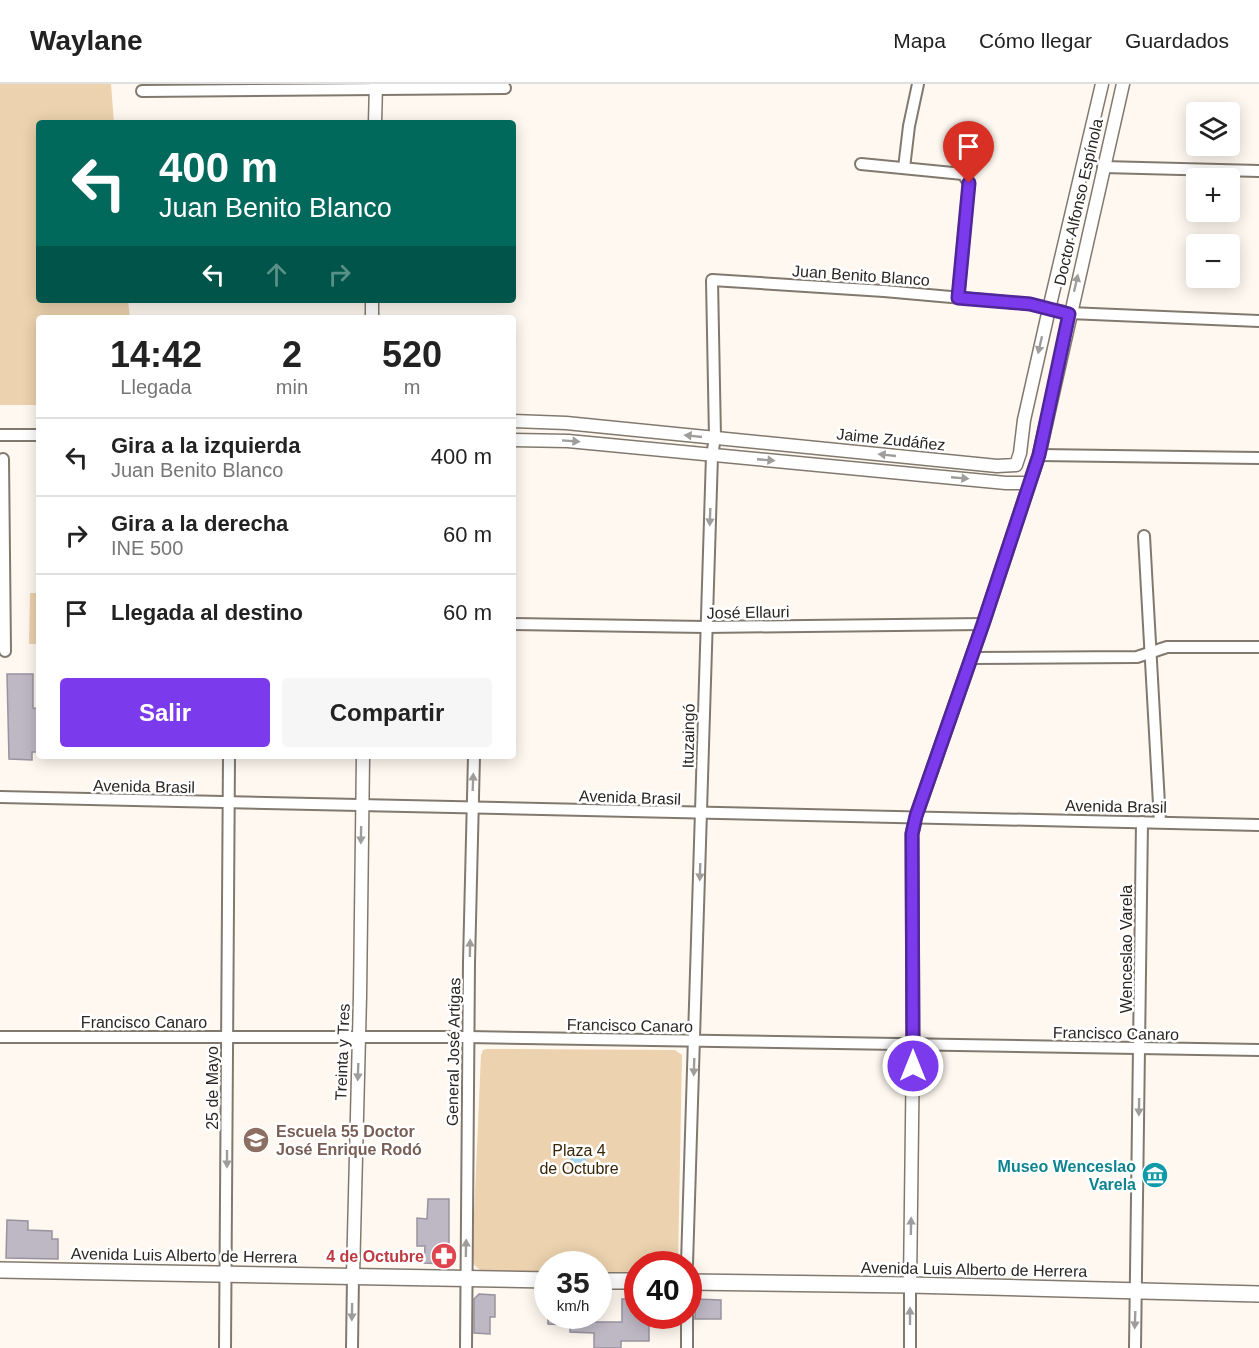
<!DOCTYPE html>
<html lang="es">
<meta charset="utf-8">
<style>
:root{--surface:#fff;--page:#f6f6f6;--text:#222;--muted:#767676;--line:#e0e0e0;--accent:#7c3aed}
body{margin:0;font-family:Arial,sans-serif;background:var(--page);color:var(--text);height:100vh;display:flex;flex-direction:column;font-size:22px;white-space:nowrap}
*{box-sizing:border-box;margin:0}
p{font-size:20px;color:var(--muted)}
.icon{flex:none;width:33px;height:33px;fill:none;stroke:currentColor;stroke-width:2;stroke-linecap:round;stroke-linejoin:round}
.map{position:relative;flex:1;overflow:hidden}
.panel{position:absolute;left:36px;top:231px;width:480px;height:444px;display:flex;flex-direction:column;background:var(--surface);border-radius:6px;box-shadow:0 3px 15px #0003}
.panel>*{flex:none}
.guide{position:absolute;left:36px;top:36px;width:480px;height:183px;border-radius:6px;box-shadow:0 3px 15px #0003;background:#00695c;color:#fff;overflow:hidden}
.controls{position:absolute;left:1186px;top:18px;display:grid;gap:12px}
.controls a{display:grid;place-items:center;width:54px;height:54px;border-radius:6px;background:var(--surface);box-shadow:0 3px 15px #0003;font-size:30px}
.speed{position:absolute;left:534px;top:1167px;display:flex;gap:12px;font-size:30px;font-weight:700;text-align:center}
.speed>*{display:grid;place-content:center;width:78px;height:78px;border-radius:50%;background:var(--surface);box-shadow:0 3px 15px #0003;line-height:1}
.speed small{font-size:15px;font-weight:400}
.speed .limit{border:9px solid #d22;background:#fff;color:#111}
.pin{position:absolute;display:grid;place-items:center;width:51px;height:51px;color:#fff;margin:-62px -26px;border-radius:50% 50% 50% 0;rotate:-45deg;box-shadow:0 0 6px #0007}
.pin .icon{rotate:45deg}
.me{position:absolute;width:66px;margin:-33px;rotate:0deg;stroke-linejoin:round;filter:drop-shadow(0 0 4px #0008)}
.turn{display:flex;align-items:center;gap:21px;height:126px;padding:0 24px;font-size:27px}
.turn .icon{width:78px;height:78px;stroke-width:2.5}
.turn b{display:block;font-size:42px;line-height:51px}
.lanes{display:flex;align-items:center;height:57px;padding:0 24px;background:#0003;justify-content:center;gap:30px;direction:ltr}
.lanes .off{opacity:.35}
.eta{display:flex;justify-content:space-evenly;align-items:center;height:102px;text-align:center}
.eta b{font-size:36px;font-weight:800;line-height:42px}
.action{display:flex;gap:12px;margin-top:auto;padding:12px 24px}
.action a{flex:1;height:69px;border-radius:6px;background:var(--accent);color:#fff;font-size:24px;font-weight:800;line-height:69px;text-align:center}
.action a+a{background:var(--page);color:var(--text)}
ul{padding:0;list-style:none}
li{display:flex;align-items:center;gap:18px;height:78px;padding:0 24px;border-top:2px solid var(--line)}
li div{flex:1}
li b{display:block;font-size:22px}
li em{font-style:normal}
header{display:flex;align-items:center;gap:36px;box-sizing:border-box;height:84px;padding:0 30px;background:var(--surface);border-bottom:2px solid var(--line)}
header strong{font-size:28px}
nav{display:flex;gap:33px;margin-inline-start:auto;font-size:21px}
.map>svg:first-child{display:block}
.green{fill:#ecd2ae}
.water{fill:#a3d4eb}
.building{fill:#beb8c5;stroke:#99929f;stroke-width:1.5}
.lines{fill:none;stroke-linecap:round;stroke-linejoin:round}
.minor-casing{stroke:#82796e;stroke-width:14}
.tertiary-casing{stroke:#82796e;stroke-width:15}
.secondary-casing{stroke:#82796e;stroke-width:18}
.minor{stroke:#fff;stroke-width:10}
.tertiary{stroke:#fff;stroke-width:12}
.secondary{stroke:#fff;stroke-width:15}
.oneway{fill:#9f9d9c}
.route-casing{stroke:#51269a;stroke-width:15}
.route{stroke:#7c3aed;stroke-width:10}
.labels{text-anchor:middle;stroke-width:5;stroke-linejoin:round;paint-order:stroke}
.street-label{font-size:16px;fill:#2a2622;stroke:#fff}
.education-label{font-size:16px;font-weight:bold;fill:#785e54;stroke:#fff;text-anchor:start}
.park-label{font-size:16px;fill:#382504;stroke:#fff}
.culture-label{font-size:16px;font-weight:bold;fill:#0d838f;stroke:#fff;text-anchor:end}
.health-label{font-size:16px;font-weight:bold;fill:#be3a42;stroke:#fff;text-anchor:end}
</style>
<header>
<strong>Waylane</strong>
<nav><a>Mapa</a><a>Cómo llegar</a><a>Guardados</a></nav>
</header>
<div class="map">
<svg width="1259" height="1264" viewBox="0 0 1259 1264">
<rect width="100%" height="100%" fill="#fef8f0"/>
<g class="green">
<polygon points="0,0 111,0 114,39 39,39 39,216 128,216 130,234 39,234 39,321 0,321"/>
<polygon points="30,509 39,509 39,560 29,560"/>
<polygon points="487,965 675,966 682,971 678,1180 638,1180 637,1190 599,1189 598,1180 548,1180 547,1188 482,1187 475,1182 472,1177 481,971 483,966"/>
</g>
<circle class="water" cx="578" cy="1078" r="9"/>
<g class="building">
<polygon points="7,590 33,590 33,624 39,625 39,668 32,668 32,676 9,675"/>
<polygon points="428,1115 449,1115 449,1176 446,1180 424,1179 425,1162 417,1162 417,1134 427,1135"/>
<polygon points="7,1136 28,1137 28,1146 52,1147 52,1155 58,1155 58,1175 6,1174"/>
<polygon points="479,1210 495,1211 495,1233 490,1233 490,1250 474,1249 474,1215"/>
<polygon points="622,1215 638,1215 638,1232 649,1232 649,1257 621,1257 621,1264 594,1264 594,1249 570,1248 570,1241 548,1240 548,1232 594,1232 594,1238 622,1238"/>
<polygon points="695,1215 721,1216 721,1235 695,1235"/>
</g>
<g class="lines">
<defs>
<g id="minor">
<polyline points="142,7 505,4"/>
<polyline points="861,80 963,90 969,99 958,214"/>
<polyline points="1103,83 1259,87"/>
<polyline points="904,84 909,42 918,0"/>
<polyline points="0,351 39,351"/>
<polyline points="1039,371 1259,374"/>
<polyline points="3,375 5,567"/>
<polyline points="1144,452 1160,738"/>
<polyline points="513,540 705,543 983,540"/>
<polyline points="971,574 1137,573 1167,563 1259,563"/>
<polyline points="0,713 1259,741"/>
<polyline points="0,953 468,953 1259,966"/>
<polyline points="687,1180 712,371 715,354 712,196 884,207 1030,220 1069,229 1259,237"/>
<polyline points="687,1232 687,1264"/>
<polyline points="225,1264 229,672"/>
<polyline points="352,1264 353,1192"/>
<polyline points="466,1264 469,878 474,672"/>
<polyline points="910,1264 910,1201"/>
<polyline points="1135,1264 1142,738"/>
</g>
<g id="tertiary">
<polyline points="375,39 376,0"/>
<polyline points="372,234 372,216"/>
<polyline points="513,337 566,339 997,382 1016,381 1020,369 1024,336 1049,225 1102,0"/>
<polyline points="513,356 568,357 1006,399 1029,399"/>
<polyline points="353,1192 360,912 363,672"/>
<polyline points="910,1201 913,960 912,750 916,732 983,540 1039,371 1123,0"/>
</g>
<g id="secondary">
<polyline points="0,1186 548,1196"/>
<polyline points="598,1197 638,1197"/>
<polyline points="688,1198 910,1201 1259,1210"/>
</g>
</defs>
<use href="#minor" class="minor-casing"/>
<use href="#tertiary" class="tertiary-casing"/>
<use href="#secondary" class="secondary-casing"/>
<use href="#minor" class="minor"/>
<use href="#tertiary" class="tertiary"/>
<use href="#secondary" class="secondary"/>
</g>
<defs><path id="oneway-solid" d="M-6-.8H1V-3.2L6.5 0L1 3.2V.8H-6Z" transform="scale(1.5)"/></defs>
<g class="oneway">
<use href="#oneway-solid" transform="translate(1076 199) rotate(-77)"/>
<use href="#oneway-solid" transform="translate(1040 261) rotate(103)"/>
<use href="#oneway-solid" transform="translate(693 352) rotate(-174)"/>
<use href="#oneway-solid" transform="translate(571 357) rotate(4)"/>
<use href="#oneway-solid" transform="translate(887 371) rotate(-174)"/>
<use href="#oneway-solid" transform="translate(766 376) rotate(5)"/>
<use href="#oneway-solid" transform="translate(960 394) rotate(5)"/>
<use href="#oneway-solid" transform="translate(710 433) rotate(92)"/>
<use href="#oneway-solid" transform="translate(473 698) rotate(-88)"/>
<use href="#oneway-solid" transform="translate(361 751) rotate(91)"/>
<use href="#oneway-solid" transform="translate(700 788) rotate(92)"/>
<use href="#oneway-solid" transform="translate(470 864) rotate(-89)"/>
<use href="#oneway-solid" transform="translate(694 983) rotate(92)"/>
<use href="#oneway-solid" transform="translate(358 988) rotate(92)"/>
<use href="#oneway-solid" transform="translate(1139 1023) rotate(91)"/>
<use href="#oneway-solid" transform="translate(227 1075) rotate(90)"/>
<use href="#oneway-solid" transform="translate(911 1142) rotate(-89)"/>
<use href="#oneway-solid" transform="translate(466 1164) rotate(-89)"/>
<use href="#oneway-solid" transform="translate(352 1228) rotate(91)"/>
<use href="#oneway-solid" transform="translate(910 1232) rotate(-90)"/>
<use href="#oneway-solid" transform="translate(1135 1236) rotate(92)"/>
</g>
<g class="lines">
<defs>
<polyline id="route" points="913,982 912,750 916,732 983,540 1039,371 1069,230 1030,220 958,214 969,99"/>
</defs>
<use href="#route" class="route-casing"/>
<use href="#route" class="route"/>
</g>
<defs>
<symbol id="school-disc" viewBox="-11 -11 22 22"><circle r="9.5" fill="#8d6e63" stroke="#fff"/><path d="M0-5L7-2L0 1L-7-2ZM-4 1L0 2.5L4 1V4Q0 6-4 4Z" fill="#fff"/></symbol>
<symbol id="museum-disc" viewBox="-11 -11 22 22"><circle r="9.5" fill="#0f9aa8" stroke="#fff"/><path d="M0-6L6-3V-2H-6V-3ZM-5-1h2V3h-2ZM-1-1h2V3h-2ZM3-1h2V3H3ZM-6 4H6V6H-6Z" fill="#fff"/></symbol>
<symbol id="pharmacy-disc" viewBox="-11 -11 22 22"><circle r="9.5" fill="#e0444e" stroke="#fff"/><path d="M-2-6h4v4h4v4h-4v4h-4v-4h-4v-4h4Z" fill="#fff"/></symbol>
</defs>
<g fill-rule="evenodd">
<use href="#school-disc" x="241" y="1041" width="30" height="30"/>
<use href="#museum-disc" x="1140" y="1076" width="30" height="30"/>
<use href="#pharmacy-disc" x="429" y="1157" width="30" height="30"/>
</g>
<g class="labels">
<g class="street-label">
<text transform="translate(1078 118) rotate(-77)" y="6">Doctor Alfonso Espínola</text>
<text transform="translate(861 191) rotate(4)" y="6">Juan Benito Blanco</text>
<text transform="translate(891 355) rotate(6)" y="6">Jaime Zudáñez</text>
<text transform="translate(748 528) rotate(-1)" y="6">José Ellauri</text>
<text transform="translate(688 652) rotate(-89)" y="6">Ituzaingó</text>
<text transform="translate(144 702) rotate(1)" y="6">Avenida Brasil</text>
<text transform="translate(630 713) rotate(2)" y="6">Avenida Brasil</text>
<text transform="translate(1116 722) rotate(1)" y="6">Avenida Brasil</text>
<text transform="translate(1126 865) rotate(-90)" y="6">Wenceslao Varela</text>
<text x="144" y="944">Francisco Canaro</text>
<text transform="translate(630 941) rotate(1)" y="6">Francisco Canaro</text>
<text transform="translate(1116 949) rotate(1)" y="6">Francisco Canaro</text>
<text transform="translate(342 968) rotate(-88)" y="6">Treinta y Tres</text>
<text transform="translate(453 968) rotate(-89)" y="6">General José Artigas</text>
<text transform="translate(212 1004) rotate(-90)" y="6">25 de Mayo</text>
<text transform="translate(184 1171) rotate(1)" y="6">Avenida Luis Alberto de Herrera</text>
<text transform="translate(974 1185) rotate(1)" y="6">Avenida Luis Alberto de Herrera</text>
</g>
<g class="education-label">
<text x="276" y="1053">Escuela 55 Doctor<tspan x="276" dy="18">José Enrique Rodó</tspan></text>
</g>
<g class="park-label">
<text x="579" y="1072">Plaza 4<tspan x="579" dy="18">de Octubre</tspan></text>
</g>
<g class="culture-label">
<text x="1136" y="1088">Museo Wenceslao<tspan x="1136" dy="18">Varela</tspan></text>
</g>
<g class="health-label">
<text x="424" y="1178">4 de Octubre</text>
</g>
</g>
</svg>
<div class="controls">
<a><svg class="icon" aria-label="layers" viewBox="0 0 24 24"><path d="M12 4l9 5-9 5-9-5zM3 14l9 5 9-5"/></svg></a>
<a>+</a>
<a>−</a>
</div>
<div class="speed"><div>35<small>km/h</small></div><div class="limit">40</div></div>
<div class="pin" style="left:969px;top:99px;background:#d93025"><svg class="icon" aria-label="arrive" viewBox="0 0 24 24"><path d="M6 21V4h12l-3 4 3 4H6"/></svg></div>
<svg class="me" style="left:913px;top:982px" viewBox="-20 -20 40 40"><circle r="17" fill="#7c3aed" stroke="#fff" stroke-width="3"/><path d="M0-11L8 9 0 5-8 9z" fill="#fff"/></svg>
<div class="guide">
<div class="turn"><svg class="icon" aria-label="left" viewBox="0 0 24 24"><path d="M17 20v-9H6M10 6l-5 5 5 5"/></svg><div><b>400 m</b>Juan Benito Blanco</div></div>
<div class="lanes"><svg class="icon" aria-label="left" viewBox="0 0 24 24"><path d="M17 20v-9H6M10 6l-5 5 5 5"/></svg><svg class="icon off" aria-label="ahead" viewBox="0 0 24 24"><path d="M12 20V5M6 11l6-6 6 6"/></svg><svg class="icon off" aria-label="right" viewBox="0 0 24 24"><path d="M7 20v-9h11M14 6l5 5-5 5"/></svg></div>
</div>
<section class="panel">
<div class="eta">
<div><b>14:42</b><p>Llegada</p></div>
<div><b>2</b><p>min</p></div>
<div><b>520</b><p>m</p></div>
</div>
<ul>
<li><svg class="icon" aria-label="left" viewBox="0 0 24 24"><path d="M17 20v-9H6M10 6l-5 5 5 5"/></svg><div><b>Gira a la izquierda</b><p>Juan Benito Blanco</p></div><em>400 m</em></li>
<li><svg class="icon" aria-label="right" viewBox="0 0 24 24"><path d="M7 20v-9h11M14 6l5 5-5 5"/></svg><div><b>Gira a la derecha</b><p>INE 500</p></div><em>60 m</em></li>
<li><svg class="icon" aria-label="arrive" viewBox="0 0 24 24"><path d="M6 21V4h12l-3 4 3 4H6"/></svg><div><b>Llegada al destino</b></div><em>60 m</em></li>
</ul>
<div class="action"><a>Salir</a><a>Compartir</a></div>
</section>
</div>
